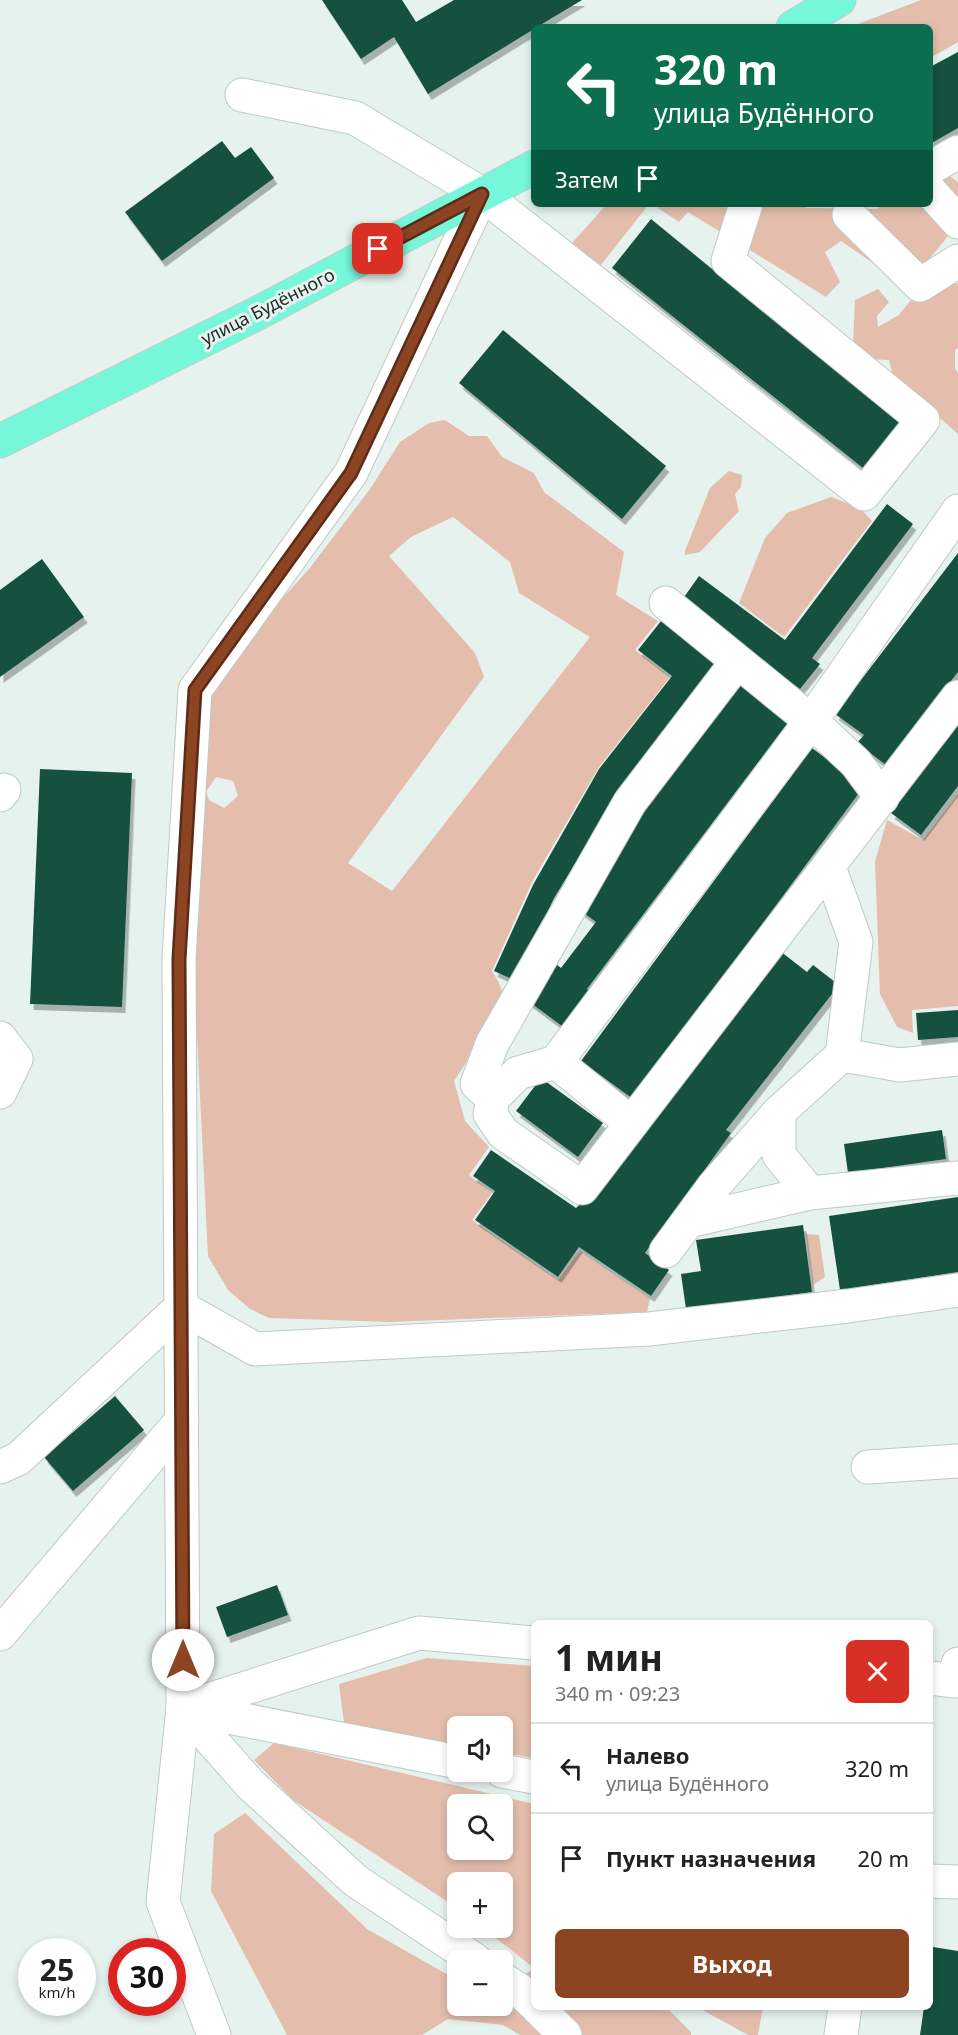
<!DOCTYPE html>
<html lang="ru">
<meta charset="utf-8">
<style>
:root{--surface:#fff;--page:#f6f6f6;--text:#222;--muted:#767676;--line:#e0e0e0;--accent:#8c4423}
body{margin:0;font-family:"Noto Sans",sans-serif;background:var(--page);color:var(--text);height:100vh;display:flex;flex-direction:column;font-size:22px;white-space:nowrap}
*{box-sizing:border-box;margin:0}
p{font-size:20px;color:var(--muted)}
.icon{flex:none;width:33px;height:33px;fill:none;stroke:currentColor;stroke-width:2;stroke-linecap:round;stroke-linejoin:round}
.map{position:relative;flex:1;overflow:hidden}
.panel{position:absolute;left:531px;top:1620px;width:402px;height:390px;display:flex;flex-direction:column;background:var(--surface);border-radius:9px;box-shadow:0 3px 9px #0003}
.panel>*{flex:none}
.top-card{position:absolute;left:531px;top:24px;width:402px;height:183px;border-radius:9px;box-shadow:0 3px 9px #0003;background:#0b6e4f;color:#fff;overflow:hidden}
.controls{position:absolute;left:447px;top:1716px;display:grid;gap:12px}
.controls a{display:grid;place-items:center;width:66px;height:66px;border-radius:9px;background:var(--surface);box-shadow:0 3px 9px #0003;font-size:30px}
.speed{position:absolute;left:18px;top:1938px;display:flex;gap:12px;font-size:30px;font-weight:700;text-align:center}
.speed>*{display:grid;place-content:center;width:78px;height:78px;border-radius:50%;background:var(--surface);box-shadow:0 3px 9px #0003;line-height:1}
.speed small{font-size:15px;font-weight:400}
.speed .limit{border:9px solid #d22;background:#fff;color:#111}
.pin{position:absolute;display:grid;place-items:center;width:51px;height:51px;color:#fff;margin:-26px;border-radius:12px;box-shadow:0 3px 9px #0006}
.me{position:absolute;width:66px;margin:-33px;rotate:0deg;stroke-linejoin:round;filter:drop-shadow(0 0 4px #0008)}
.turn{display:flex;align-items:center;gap:21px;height:126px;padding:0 24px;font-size:27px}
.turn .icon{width:78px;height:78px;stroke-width:2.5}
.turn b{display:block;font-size:42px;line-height:51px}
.then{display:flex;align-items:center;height:57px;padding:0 24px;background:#0003;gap:12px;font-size:22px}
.round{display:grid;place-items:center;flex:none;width:63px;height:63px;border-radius:9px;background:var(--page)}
.summary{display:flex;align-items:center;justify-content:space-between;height:102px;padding:0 24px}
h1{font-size:36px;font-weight:700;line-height:45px}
.primary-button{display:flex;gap:12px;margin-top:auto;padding:12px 24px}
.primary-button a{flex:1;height:69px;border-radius:9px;background:var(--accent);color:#fff;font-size:24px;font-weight:700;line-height:69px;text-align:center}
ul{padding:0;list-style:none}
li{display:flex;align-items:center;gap:18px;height:90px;padding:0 24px;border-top:2px solid var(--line)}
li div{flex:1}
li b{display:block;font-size:22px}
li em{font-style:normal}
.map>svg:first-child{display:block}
.green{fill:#e4bdad;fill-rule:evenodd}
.building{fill:#195140;filter:url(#shadow)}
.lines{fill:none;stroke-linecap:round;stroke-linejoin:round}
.minor-casing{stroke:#becac5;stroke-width:35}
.major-casing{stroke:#cbcccb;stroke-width:35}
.minor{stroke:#fff;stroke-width:33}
.major{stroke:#77f7d9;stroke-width:33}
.route-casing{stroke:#5b2c17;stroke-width:15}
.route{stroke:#8c4423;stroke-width:10}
.labels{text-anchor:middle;stroke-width:6;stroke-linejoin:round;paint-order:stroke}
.street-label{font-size:18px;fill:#262a28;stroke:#e6f2ee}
</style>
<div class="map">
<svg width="958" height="2035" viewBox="0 0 958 2035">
<defs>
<filter id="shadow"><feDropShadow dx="3.5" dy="6" stdDeviation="0" flood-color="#0004"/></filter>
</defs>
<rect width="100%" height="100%" fill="#e6f2ee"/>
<g class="green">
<polygon points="921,0 958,0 958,42 930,58 930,27 850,27"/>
<polygon points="941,170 958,182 958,224 926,263 896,279 841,241 825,252 840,282 826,297 688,212 679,222 652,204 795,204 808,208 877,209 884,204 930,204"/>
<polygon points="607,204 649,204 597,270 572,243"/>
<polygon points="955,282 958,284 958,348 955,350 955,369 958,373 958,434 893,376 889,360 868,359 853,344 855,300 878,289 889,302 877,316 878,327 899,315 910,301"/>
<path d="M 445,420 L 469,436 L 487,436 L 502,457 L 534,473 L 544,492 L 624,552 L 616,595 L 658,621 L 635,650 L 670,677 L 599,767 L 533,880 L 492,971 L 498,981 L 506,1001 L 454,1081 L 465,1121 L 489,1147 L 469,1175 L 492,1193 L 472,1220 L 558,1280 L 580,1251 L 650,1299 L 647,1312 L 390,1322 L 269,1318 L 250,1309 L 228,1290 L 208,1256 L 195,995 L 198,783 L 211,697 L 239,646 L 309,569 L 370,489 L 400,442 L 429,423 ZM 453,517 L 510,562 L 519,593 L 590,637 L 392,891 L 348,863 L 484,677 L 475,653 L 389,556 L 411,537 ZM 216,777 L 233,781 L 238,796 L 224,808 L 209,800 L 206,792 Z"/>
<polygon points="729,471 742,475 741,487 735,494 739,511 700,552 685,555 685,551 710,488"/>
<polygon points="831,497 860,508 872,521 784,637 739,603 765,538 787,513"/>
<polygon points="958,794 958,1006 912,1010 913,1033 897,1027 880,994 875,862 887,820 923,840"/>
<polygon points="806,1234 819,1235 825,1277 813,1285"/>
<polygon points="427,1658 534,1666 534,1758 503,1753 502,1726 458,1726 457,1745 344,1723 339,1684"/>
<path d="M 274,1743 L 534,1804 L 534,1968 L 483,1928 L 502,1928 L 502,1882 L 458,1882 L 457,1908 L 293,1800 L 254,1760 ZM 458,1804 L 502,1804 L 502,1850 L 458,1850 Z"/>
<polygon points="245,1813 367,1929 457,1980 458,2006 502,2006 503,1987 534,1969 534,2007 666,2007 691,2032 691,2035 520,2035 503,2025 448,2019 422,2035 287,2035 211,1891 214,1834"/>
<polygon points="697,2007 763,2007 758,2035 748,2035"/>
</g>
<g class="building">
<polygon points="322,0 402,0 416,22 454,0 582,0 537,27 534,27 534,29 428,94 394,37 361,59"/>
<polygon points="958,52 958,128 930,144 930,67"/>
<polygon points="222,141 235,158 251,147 274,178 162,261 125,212"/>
<polygon points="651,219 904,426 868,472 612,268"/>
<polygon points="503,330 666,466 622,519 459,383"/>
<polygon points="887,504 913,524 812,658 820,664 800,689 682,600 699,576 785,640"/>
<polygon points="958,553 958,672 886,765 857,743 864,735 835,714"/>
<polygon points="42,559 84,617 0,677 0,590"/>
<polygon points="661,621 717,665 627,780 554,898 516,981 494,971 533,885 599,769 672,676 638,650"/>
<polygon points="740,682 790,720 587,989 593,994 566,1029 528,1001 556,964 561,968 596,922 581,911 603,864"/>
<polygon points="958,725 958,786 921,835 891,813"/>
<polygon points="812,748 838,767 859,793 633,1099 581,1061"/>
<polygon points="40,769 132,773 122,1007 30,1004"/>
<polygon points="780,951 807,972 813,965 839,985 726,1130 731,1133 645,1253 669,1270 651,1296 579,1247 558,1277 475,1220 495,1191 473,1176 491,1150 576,1208 591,1194"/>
<polygon points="958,1010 958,1037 918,1040 916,1013"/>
<polygon points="541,1078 603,1123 578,1157 516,1111"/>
<polygon points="942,1130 946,1159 848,1173 844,1144"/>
<polygon points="958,1197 958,1272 840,1290 829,1216"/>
<polygon points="803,1225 812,1292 686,1309 681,1274 701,1271 696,1240"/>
<polygon points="115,1396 144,1430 73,1491 44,1457"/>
<polygon points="277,1585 288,1615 227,1637 216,1607"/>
<polygon points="933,1947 958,1951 958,2035 920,2035 924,2007 930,2007 930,1965"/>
</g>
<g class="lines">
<defs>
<g id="minor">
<polyline points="242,95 355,118 482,194 864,494 923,420 728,261 746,204"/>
<polyline points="930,168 958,152"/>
<polyline points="930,191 958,222"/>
<polyline points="849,215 920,285 958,261"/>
<polyline points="958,511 811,721 556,1062 518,1073 493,1098 490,1114 503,1133 582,1188 958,697"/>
<polyline points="666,603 811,721 856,763 882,798"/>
<polyline points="0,795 4,790"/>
<polyline points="829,867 856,942 842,1055 779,1112 779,1155 810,1193 958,1178"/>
<polyline points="0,1038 16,1059 0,1092"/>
<polyline points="842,1055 900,1065 958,1059"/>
<polyline points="556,1062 631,1123"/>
<polyline points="493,1098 477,1084 492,1044 630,802 737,662"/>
<polyline points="689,1221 810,1193"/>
<polyline points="666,1251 713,1187 779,1112"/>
<polyline points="0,1467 18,1459 181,1307 255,1349 649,1329 848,1306 958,1290"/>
<polyline points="868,1467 958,1461"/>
<polyline points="0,1634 182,1420"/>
<polyline points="930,1678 955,1681 958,1664"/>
<polyline points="183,1708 250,1784 356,1881 475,1960"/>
<polyline points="183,1708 419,1633 534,1643"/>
<polyline points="188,1709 458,1762"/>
<polyline points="502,1771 534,1777"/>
<polyline points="930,1881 958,1882"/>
<polyline points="502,1979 518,1989 534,2004"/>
<polyline points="537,2007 565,2035"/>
<polyline points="214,2035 163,1902 183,1708 179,959 195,690 351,473 482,194"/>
<polyline points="841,2035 845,2007"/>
</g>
<g id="major">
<polyline points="793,27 839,0"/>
<polyline points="0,441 254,315 534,167"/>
</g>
</defs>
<use href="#minor" class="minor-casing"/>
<use href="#major" class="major-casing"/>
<use href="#minor" class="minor"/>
<use href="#major" class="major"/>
</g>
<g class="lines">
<defs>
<polyline id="route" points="183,1660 179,959 195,690 351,473 482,194 378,249"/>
</defs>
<use href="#route" class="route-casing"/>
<use href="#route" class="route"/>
</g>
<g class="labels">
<g class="street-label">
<text transform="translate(268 307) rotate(-27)" y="6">улица Будённого</text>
</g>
</g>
</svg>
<div class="controls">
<a><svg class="icon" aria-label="sound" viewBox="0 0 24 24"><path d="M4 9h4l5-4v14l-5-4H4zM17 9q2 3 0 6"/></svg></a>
<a><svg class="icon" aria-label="search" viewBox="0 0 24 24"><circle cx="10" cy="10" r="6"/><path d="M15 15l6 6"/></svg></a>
<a>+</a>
<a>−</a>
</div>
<div class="speed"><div>25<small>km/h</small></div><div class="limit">30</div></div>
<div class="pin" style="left:378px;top:249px;background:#d93025"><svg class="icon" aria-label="arrive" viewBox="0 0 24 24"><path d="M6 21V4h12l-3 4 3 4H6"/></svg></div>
<svg class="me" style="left:183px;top:1660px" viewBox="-20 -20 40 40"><circle r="19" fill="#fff"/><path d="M0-13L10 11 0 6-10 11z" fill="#8c4423"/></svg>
<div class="top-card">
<div class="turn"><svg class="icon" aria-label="left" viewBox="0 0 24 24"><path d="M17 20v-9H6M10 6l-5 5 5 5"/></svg><div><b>320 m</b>улица Будённого</div></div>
<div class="then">Затем<svg class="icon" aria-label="arrive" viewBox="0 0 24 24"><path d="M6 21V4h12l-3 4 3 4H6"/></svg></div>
</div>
<section class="panel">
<div class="summary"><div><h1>1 мин</h1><p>340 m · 09:23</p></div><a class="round" style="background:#d93025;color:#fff"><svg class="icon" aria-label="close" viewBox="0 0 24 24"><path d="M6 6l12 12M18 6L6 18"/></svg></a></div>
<ul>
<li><svg class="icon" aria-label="left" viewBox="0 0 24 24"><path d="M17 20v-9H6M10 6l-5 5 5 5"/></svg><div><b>Налево</b><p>улица Будённого</p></div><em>320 m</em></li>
<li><svg class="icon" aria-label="arrive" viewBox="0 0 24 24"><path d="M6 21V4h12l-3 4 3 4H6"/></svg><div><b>Пункт назначения</b></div><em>20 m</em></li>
</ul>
<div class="primary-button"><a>Выход</a></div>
</section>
</div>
